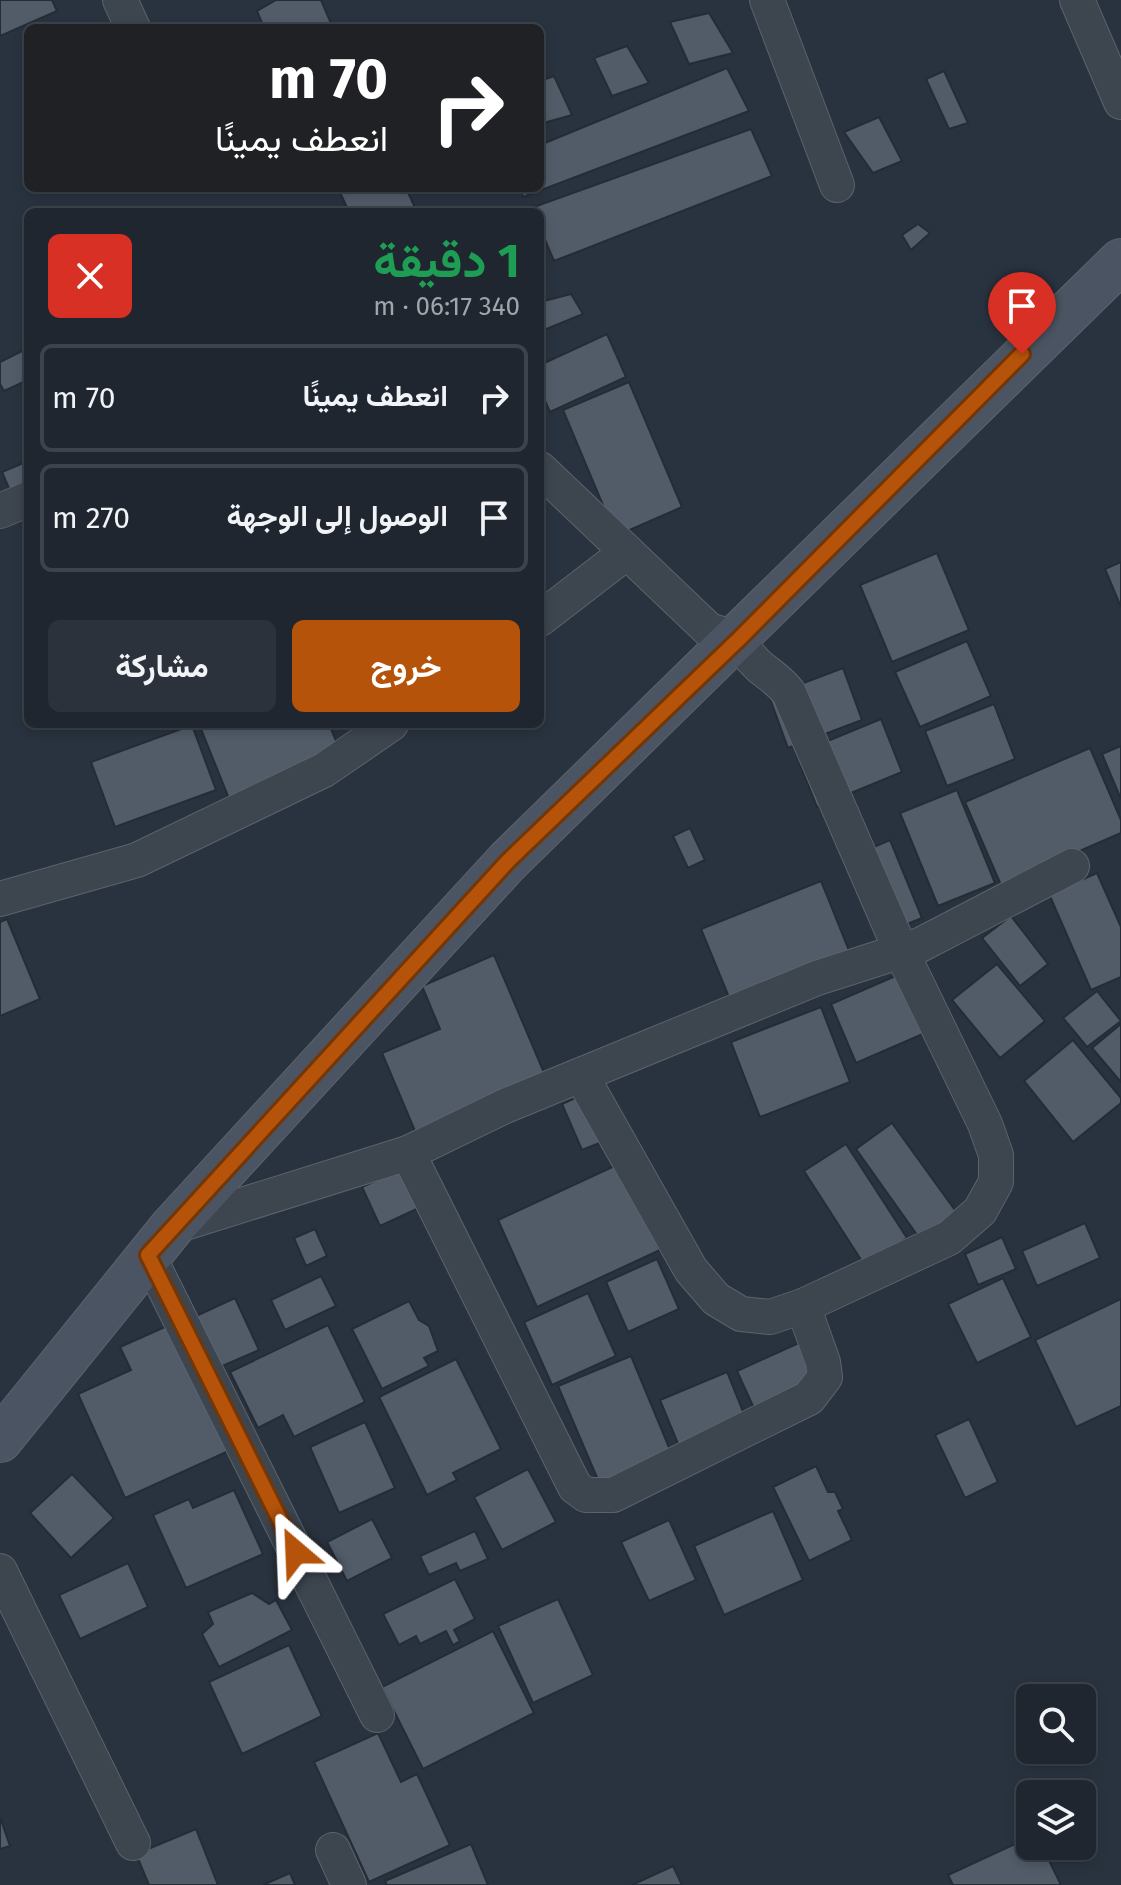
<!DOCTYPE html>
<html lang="ar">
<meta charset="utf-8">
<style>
:root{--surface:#1f262f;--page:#2c323b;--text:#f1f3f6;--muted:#a1a5aa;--line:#3c434b;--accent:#b45309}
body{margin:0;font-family:"Fira Sans",Vazirmatn,sans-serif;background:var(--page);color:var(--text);direction:rtl;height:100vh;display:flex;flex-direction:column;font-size:30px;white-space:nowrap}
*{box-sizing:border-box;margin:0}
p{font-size:26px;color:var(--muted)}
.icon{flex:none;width:44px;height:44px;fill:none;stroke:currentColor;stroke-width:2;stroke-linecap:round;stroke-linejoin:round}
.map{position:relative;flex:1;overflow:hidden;direction:ltr}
.drawer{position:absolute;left:24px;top:208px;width:520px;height:520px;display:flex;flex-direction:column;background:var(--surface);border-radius:12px;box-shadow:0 4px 12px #0003,0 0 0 2px var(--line);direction:rtl}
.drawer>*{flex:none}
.hud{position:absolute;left:24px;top:24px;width:520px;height:168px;border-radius:12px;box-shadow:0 4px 12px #0003,0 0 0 2px var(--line);direction:rtl;background:#202124;color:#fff;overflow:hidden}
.tools{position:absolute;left:1016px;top:1684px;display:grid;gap:16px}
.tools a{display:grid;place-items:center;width:80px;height:80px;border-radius:12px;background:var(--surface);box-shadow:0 4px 12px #0003,0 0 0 2px var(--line);font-size:40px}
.pin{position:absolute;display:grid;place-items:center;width:68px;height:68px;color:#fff;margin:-82px -34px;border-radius:50% 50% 50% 0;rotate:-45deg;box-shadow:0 0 8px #0007}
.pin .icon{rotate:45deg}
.me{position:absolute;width:88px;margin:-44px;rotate:334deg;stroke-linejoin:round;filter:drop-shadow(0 0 6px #0008)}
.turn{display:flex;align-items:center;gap:28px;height:168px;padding:0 24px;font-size:36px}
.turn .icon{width:104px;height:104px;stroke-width:2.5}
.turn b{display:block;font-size:56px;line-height:68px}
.round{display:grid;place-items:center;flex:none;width:84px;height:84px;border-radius:12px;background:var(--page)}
.head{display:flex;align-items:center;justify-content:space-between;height:136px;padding:0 24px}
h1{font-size:48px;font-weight:700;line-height:60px;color:#1e9e55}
.primary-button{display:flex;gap:16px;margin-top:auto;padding:16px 24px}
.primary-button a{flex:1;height:92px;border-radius:12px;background:var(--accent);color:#fff;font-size:32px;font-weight:700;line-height:92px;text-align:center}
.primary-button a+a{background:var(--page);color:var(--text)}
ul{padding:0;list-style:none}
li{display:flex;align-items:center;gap:24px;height:108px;margin:0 16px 12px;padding:0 8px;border:4px solid var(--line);border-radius:12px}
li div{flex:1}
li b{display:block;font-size:30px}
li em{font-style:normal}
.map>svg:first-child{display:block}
.building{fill:#525c69;stroke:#242c36;stroke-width:2}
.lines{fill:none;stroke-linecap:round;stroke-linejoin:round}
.street-casing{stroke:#5b636c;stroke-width:36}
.secondary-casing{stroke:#5b636c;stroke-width:46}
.street{stroke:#3d454f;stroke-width:34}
.secondary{stroke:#4b5462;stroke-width:44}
.route-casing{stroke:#753606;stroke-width:20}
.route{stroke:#b45309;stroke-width:14}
</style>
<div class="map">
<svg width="1121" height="1885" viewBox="0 0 1121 1885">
<rect width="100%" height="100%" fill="#29333f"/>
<g class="building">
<polygon points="0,0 52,0 57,11 0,36"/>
<polygon points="276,0 321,0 333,28 264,28 257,11"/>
<polygon points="709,13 733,53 689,64 670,22"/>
<polygon points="627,46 649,83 612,96 594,58"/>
<polygon points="727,68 749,111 523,197 520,188 540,188 540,145"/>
<polygon points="944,71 968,123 949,129 926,79"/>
<polygon points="554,76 572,115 540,124 540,81"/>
<polygon points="879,117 902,161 873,173 844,132"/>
<polygon points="751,129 772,176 554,261 540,228 540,212 533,212 531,208"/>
<polygon points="338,188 406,188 417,212 349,212"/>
<polygon points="918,224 930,233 911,250 902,235"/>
<polygon points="571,294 583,314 544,330 540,302"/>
<polygon points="607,334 626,377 550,412 540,390 540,365"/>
<polygon points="28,348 28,380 4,391 0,384 0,362"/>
<polygon points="629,382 682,507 616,536 563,410"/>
<polygon points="28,461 28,494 14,500 2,472"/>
<polygon points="937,553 969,630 892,662 860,585"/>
<polygon points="1121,562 1121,607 1105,569"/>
<polygon points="967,641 991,696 920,727 895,672"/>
<polygon points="843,668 862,720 788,748 769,696"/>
<polygon points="994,704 1015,759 947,786 925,731"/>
<polygon points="881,719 902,772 817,807 796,754"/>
<polygon points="199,724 329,724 342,755 230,801"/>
<polygon points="192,725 216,790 115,827 91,762"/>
<polygon points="1121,746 1121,799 1102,754"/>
<polygon points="1090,748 1121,820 1121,833 1001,885 965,802"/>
<polygon points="957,790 995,883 938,906 900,813"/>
<polygon points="690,828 705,860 688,868 673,836"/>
<polygon points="890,840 922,918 880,935 848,858"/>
<polygon points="1097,873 1121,927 1121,977 1091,990 1049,894"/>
<polygon points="821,881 854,963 735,1012 701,929"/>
<polygon points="1011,916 1048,964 1020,986 982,938"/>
<polygon points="7,919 40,999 0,1016 0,922"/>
<polygon points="494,955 548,1082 426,1157 382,1053 440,1029 422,986"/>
<polygon points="997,964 1045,1021 1000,1058 952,1000"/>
<polygon points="907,971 932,1030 856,1063 831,1004"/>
<polygon points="1097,991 1121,1021 1087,1047 1063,1018"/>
<polygon points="821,1007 850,1082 760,1117 731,1042"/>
<polygon points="1121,1024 1121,1082 1092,1048"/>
<polygon points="1073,1040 1121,1098 1121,1103 1073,1142 1024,1081"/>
<polygon points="582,1095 602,1142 582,1150 562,1104"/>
<polygon points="892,1123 957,1213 920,1239 856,1149"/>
<polygon points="846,1144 907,1238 865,1266 804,1171"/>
<polygon points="621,1163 660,1250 537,1307 498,1220"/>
<polygon points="401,1169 419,1208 380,1226 362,1187"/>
<polygon points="1085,1223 1100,1258 1037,1286 1022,1251"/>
<polygon points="315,1229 327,1256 306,1266 294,1238"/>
<polygon points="1002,1237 1016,1269 978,1285 965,1254"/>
<polygon points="657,1259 679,1309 628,1332 606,1282"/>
<polygon points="321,1276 336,1306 285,1330 271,1300"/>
<polygon points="1003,1278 1031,1337 977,1363 948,1304"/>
<polygon points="588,1293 616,1356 552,1385 524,1322"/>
<polygon points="235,1298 259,1350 220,1367 196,1316"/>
<polygon points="1121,1299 1121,1406 1076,1427 1035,1340"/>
<polygon points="409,1301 419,1320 429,1326 438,1351 424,1358 429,1366 382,1389 352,1329"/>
<polygon points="176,1322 233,1449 125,1498 78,1394 131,1370 120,1347"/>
<polygon points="328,1325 365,1402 294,1437 283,1415 258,1428 230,1372"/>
<polygon points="801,1342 826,1397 762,1426 737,1371"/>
<polygon points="631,1356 673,1457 601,1487 558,1386"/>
<polygon points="456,1359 501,1449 453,1473 457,1480 427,1495 379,1397"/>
<polygon points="727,1372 752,1434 685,1461 660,1400"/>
<polygon points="969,1419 998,1482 965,1498 935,1435"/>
<polygon points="365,1422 395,1488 339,1513 310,1447"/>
<polygon points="816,1466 828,1492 835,1492 843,1509 838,1511 852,1540 809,1561 773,1487"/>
<polygon points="528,1469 556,1522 502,1550 474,1497"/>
<polygon points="72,1474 114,1518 71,1558 30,1513"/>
<polygon points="234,1490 263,1554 186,1588 153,1515 189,1499 193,1508"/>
<polygon points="773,1511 803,1580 724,1615 694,1546"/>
<polygon points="372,1519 392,1558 347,1581 327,1542"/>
<polygon points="669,1520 696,1580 649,1601 621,1542"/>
<polygon points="475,1531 488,1559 460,1571 456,1563 429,1575 420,1556"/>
<polygon points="128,1563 148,1607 80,1639 59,1595"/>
<polygon points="455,1579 475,1619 454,1630 460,1641 453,1645 446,1631 420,1644 416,1636 399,1645 383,1614"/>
<polygon points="252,1593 269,1604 276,1600 292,1630 219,1667 202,1634 213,1624 208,1612"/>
<polygon points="558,1599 593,1675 533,1703 498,1626"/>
<polygon points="493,1631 534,1713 423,1769 382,1687"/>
<polygon points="289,1645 322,1716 242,1754 209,1682"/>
<polygon points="378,1733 401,1782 417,1774 450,1845 369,1882 314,1762"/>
<polygon points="0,1817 10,1846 0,1849"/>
<polygon points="196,1829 218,1885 149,1885 136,1854"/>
<polygon points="1030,1837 1030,1846 1042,1846 1061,1885 953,1885 948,1875"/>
<polygon points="471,1844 488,1885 387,1885 385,1881"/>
<polygon points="673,1866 682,1885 632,1885"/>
<polygon points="290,1873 295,1885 263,1885"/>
</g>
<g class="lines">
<defs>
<g id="street">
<polyline points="120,0 133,28"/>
<polyline points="767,0 837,185"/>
<polyline points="1077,0 1121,102"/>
<path d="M 540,469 L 709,630 C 750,642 734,643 760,667 C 771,676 780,681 789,693 L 901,951 L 985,1124 L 996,1155 L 996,1182 L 980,1211 L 949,1238 L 803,1306 L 770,1317 L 741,1314 L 716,1299 L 691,1270 L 581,1075"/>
<polyline points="0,511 28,499"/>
<polyline points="540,619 627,552"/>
<polyline points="0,899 137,860 324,770 391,724"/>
<polyline points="408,1153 575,1487 586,1495 613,1495 809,1398 825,1377 823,1362 803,1306"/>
<polyline points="172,1227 408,1153 505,1106 817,978 920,945 1072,866"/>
<polyline points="148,1255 377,1715"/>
<polyline points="0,1571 133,1843"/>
<polyline points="333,1850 349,1885"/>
</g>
<polyline id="secondary" points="0,1440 172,1227 508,861 1121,261"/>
</defs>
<use href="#street" class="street-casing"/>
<use href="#secondary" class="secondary-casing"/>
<use href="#street" class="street"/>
<use href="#secondary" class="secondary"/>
</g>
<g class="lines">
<defs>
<polyline id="route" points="296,1552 148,1255 508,861 739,639 1022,354"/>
</defs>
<use href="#route" class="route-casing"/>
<use href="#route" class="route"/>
</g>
</svg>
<div class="tools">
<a><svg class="icon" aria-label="search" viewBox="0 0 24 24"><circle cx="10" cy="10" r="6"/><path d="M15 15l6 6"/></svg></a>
<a><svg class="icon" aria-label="layers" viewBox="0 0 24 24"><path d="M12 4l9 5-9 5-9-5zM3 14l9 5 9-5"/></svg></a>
</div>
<div class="pin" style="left:1022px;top:354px;background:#d93025"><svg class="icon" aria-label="arrive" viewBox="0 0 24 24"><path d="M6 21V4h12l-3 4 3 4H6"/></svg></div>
<svg class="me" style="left:296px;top:1552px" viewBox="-20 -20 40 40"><path d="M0-17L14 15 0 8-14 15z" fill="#b45309" stroke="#fff" stroke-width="4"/></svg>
<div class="hud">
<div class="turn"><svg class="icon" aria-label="right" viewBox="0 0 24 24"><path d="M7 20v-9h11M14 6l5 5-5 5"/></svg><div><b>70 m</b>انعطف يمينًا</div></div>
</div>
<section class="drawer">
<div class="head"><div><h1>1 دقيقة</h1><p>340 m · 06:17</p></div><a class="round" style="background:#d93025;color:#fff"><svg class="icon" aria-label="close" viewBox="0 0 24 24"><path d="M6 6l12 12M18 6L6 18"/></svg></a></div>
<ul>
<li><svg class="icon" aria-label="right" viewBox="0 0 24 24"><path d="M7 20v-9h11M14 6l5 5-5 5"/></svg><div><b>انعطف يمينًا</b></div><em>70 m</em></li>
<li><svg class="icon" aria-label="arrive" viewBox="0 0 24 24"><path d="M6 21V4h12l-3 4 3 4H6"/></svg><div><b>الوصول إلى الوجهة</b></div><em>270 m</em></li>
</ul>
<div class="primary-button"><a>خروج</a><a>مشاركة</a></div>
</section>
</div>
